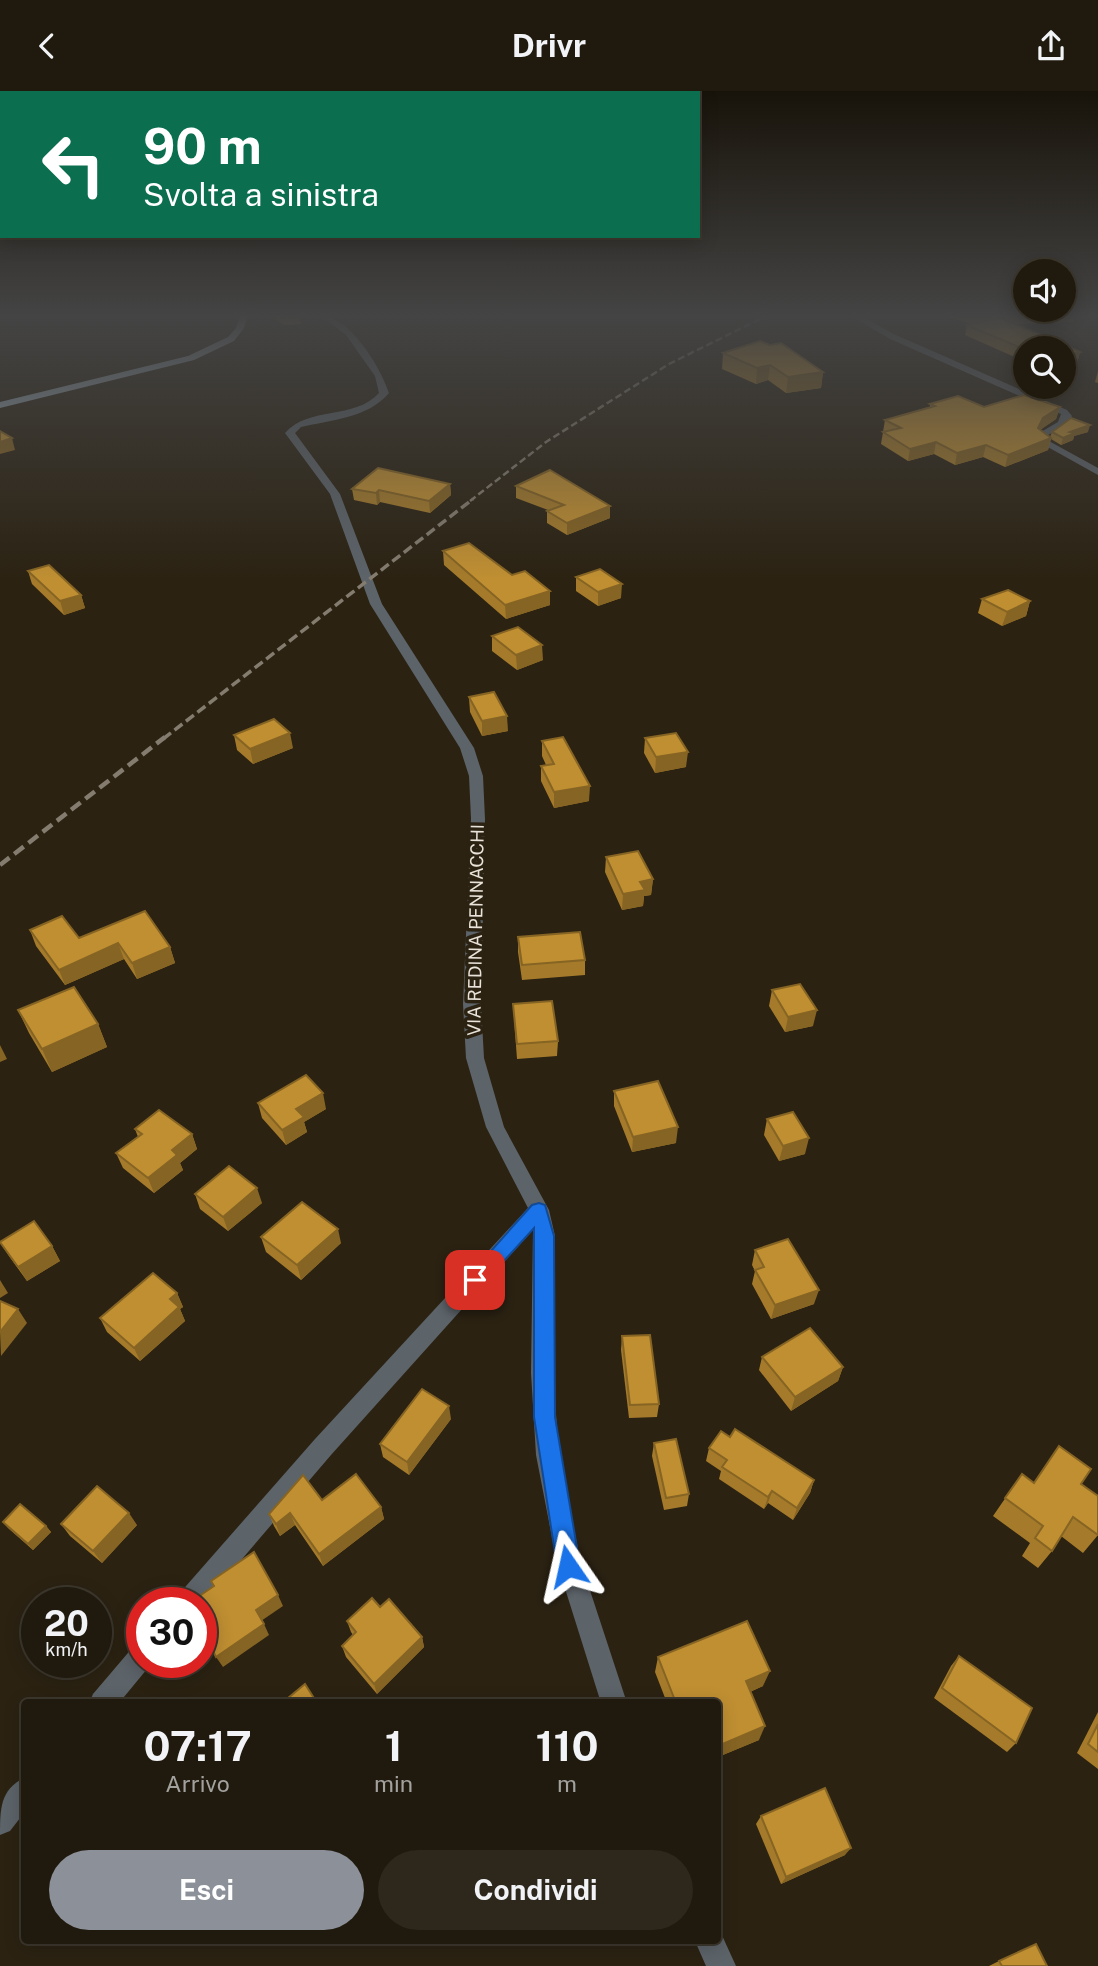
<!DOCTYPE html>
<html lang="it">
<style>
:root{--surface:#201a0e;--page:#2d271c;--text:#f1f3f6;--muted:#a2a19e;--line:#3d382e;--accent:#8c9099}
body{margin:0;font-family:"Public Sans",sans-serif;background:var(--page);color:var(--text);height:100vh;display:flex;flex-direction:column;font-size:26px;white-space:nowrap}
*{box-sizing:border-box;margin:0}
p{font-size:23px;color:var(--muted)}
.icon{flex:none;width:38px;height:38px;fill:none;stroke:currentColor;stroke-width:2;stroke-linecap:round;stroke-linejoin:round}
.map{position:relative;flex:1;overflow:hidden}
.details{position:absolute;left:21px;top:1608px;width:700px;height:245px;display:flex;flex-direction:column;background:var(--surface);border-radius:7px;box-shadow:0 4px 18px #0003,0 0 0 2px var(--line)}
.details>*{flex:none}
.guide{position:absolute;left:0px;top:0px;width:700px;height:147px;box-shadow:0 4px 18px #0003,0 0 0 2px var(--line);background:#0b6e4f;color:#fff;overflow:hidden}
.controls{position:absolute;left:1013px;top:168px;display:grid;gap:14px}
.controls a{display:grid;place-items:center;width:63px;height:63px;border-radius:50%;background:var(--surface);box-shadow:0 4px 18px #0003,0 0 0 2px var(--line);font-size:35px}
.speed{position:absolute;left:21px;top:1496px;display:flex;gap:14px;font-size:35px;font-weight:700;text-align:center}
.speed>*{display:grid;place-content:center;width:91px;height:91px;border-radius:50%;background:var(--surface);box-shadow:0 4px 18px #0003,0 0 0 2px var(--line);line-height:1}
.speed small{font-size:18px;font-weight:400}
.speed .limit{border:10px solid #d22;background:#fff;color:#111}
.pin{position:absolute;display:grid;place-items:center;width:60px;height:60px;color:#fff;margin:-30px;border-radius:14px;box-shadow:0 4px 10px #0006}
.me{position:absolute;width:77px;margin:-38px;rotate:349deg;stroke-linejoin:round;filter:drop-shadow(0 0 5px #0008)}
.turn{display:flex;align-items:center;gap:24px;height:147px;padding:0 28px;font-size:32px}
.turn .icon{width:91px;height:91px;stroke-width:2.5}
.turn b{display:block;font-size:49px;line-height:60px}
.eta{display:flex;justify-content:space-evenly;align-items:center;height:119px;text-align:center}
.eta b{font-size:42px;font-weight:700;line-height:49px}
.action{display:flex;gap:14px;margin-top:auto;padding:14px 28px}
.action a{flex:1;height:80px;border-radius:42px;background:var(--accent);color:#fff;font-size:28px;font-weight:700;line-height:80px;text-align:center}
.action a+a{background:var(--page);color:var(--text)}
header{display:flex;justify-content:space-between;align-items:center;height:91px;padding:0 28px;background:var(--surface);font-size:32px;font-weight:700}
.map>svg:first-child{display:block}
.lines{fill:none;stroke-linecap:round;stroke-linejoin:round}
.minor{fill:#5c6369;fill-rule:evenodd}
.major{fill:#94a4b0;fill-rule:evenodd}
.rail-far2{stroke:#847c6f;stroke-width:2.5;stroke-dasharray:7 3.5;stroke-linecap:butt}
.rail-far1{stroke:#847c6f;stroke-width:3.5;stroke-dasharray:10 4.5;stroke-linecap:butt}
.rail{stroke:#847c6f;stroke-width:4.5;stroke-dasharray:12 6;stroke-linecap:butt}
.wall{fill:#a57b2b}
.shaded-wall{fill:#866423}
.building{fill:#c08f32;stroke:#866423;stroke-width:2}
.route{fill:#1a73e8;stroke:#114b97;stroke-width:2}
.labels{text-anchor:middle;stroke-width:7;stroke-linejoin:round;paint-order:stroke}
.street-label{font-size:18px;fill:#e9e3d9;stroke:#2b2212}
</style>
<header><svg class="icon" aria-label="back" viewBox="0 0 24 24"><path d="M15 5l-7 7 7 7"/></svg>Drivr<svg class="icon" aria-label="share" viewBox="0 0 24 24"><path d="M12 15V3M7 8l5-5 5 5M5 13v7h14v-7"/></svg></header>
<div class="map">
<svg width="1098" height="1875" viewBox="0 0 1098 1875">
<rect width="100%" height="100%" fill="#2b2212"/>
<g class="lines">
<g class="minor">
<path d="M 321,225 C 350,225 381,277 389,302 C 368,327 331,329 301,336 L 295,342 L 340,403 L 382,513 L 474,657 L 483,685 L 485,728 L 481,913 L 484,967 L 504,1036 L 549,1119 L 555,1145 L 553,1282 L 559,1364 L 581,1472 L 627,1612 L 601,1612 L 557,1472 L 536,1364 L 531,1282 L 533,1139 L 331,1364 L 201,1516 L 201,1512 L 175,1512 L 179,1503 L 315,1348 L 528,1117 L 486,1036 L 466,967 L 463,913 L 471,728 L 469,685 L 460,657 L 370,513 L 330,403 L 285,342 C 308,315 355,329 379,302 L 375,285 L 346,244 Z"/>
<polygon points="851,225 861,225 896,244 1067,319 1072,325 1065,335 1048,344 1047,349 1098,377 1098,384 1037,350 1041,341 1058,331 1061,323 890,248"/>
<polygon points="142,1552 142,1572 152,1572 119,1612 89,1612 93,1603 133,1556"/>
<path d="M 24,1687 L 24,1722 L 10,1740 L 0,1744 C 0,1718 0,1699 24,1687 Z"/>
<polygon points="718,1838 720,1840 736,1875 706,1875 695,1850 718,1850"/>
</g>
<polygon class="major" points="240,225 248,225 244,237 234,250 194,269 0,317 0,311 188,265 228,246 236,237"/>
<polyline class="rail-far2" points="470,410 546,351 669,273 766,225"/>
<polyline class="rail-far1" points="163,648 473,408"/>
<polyline class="rail" points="0,774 165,646"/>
</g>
<g class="wall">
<polygon points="271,225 299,225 301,233 284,234"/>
<polygon points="948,225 1075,225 1073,231 1016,233 1080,261 1077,272 1064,275 1064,257 1026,257 1026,271 965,244 967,234 972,233 947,226"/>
<polygon points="723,262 823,281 821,297 786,302 768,289 756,293 722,278"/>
<polygon points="1098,280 1098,292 1095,291"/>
<polygon points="930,313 984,316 1060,316 1056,328 1040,339 1050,346 1052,341 1088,341 1074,345 1073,349 1061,354 1051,348 1048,359 1005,376 983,366 955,374 934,363 908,370 881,353 885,329 930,317"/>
<polygon points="450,393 451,404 430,422 380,411 377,414 354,409 352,398"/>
<polygon points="516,395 610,427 567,444 547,432 547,420 548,419 516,407"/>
<polygon points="443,460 550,514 506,528 444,474"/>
<polygon points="28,480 81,504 85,517 64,524 32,493"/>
<polygon points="576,486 621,507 598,515 576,500"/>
<polygon points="982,508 1030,510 1026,525 1002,535 978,522"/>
<polygon points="492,545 543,569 517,579 492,560"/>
<polygon points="469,606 508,640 482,645 470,621"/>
<polygon points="234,644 293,657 253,673 237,659"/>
<polygon points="645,647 686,676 655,682 644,662"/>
<polygon points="542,650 589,710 554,717 541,690 541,675 546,674 542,665"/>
<polygon points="606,766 653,788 651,804 644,805 643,815 622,819 605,781"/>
<polygon points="30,839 79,847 170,856 175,872 137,888 124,868 65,894 36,855"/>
<polygon points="518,846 585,869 585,884 522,889 518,861"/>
<polygon points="772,899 813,935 785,941 769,915"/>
<polygon points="513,913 558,950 557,965 517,968"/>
<polygon points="18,919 98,933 107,956 52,981 29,942"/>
<polygon points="614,1000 676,1052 632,1061 614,1015"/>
<polygon points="258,1012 326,1018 304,1031 307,1041 286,1054 262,1027"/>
<polygon points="767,1028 805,1063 779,1070 764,1044"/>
<polygon points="135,1038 192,1043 197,1058 180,1072 183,1079 154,1102 123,1077 116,1062 138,1046"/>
<polygon points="195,1103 262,1112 228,1140 200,1118"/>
<polygon points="261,1146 341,1152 301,1189 266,1161"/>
<polygon points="0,1151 52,1155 60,1170 27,1190 9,1165"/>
<polygon points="755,1159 814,1213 771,1228 752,1193 755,1180 752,1174"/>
<polygon points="177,1202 183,1216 180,1218 185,1230 140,1270 107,1241 100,1227"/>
<polygon points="622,1245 659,1313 657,1326 629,1327 621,1259"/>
<polygon points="762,1266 843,1276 838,1290 791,1320 759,1279"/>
<polygon points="451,1328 409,1384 383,1366 380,1353"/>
<polygon points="730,1346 814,1389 810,1402 793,1429 768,1412 764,1418 719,1388 721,1380 706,1370 709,1357"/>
<polygon points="654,1352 689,1403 687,1415 664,1419 652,1365"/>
<polygon points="1022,1383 1034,1392 1081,1393 1098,1444 1083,1462 1061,1445 1052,1460 1038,1477 1022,1465 1030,1452 993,1425"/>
<polygon points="322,1409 381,1416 384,1428 323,1475 295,1434 280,1445 274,1435 269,1423"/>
<polygon points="3,1431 46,1435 51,1441 33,1459 8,1437"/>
<polygon points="61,1433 137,1434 102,1472 70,1445"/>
<polygon points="380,1516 422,1546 424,1556 377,1603 346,1566 342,1555 353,1544 351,1541 347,1530"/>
<polygon points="959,1565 1016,1652 1007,1661 934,1607 951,1575"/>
<polygon points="658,1566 763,1595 750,1601 759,1649 718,1666 718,1612 667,1612 655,1581"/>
<polygon points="1098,1621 1098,1678 1077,1662"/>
<polygon points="761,1725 845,1764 781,1793 756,1733"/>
<polygon points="999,1870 1047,1875 989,1875"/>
</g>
<g class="shaded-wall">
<polygon points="1080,261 1077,272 1064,275 1064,265"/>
<polygon points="770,274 768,289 756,293 757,277"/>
<polygon points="823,281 821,297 786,302 788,286"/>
<polygon points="1060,316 1056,328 1040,339 1038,337 1043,327"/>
<polygon points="1090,334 1088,341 1074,345 1073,349 1061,354 1063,347 1070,341"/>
<polygon points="12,347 15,359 0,363 0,351"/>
<polygon points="1051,347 1048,359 1005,376 1008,364"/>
<polygon points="936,351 934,363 908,370 910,358"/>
<polygon points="986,354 983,366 955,374 957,362"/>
<polygon points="450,393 451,404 430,422 429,410"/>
<polygon points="379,399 380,411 377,414 376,402"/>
<polygon points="610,415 610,427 567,444 567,432"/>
<polygon points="622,493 621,507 598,515 598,501"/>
<polygon points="550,500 550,514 506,528 505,514"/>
<polygon points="81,504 85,517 64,524 60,510"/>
<polygon points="1030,510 1026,525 1002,535 1007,521"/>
<polygon points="542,554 543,569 517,579 516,564"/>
<polygon points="507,625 508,640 482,645 482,630"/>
<polygon points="290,642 293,657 253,673 250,658"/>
<polygon points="688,661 686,676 655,682 656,666"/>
<polygon points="590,695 589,710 554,717 554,701"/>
<polygon points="653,788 651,804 644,805 643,815 622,819 623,803 640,791"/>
<polygon points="118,852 124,868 65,894 59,879"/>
<polygon points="170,856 175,872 137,888 132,872"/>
<polygon points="817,919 813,935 785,941 788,926"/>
<polygon points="98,933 107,956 52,981 42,958"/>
<polygon points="0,954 7,968 0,971"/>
<polygon points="323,1002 326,1018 304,1031 307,1041 286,1054 282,1039 296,1018"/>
<polygon points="678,1036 676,1052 632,1061 633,1046"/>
<polygon points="192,1043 197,1058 180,1072 183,1079 154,1102 148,1087 172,1059"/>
<polygon points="809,1047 805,1063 779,1070 783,1055"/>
<polygon points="257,1097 262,1112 228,1140 223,1126"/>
<polygon points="338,1138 341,1152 301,1189 297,1174"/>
<polygon points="52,1155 60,1170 27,1190 18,1176"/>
<polygon points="0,1189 8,1202 0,1207"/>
<polygon points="819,1199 814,1213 771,1228 775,1214"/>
<polygon points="177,1202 183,1216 180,1218 185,1230 140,1270 134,1257 170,1208"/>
<polygon points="18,1218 27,1232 1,1265 0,1241"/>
<polygon points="843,1276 838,1290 791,1320 795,1306"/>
<polygon points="449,1315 451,1328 409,1384 407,1371"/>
<polygon points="814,1389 810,1402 793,1429 797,1417"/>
<polygon points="772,1400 768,1412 764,1418 768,1406"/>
<polygon points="381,1416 384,1428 323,1475 319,1463"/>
<polygon points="129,1422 137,1434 102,1472 93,1460"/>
<polygon points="290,1422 295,1434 280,1445 276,1433"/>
<polygon points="46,1435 51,1441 33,1459 28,1453"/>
<polygon points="278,1504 283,1515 261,1530 256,1519"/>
<polygon points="264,1533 269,1544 223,1576 216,1566"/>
<polygon points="422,1546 424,1556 377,1603 374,1593"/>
<polygon points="770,1580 763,1595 740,1605 746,1590"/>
<polygon points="765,1635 759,1649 718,1666 718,1655"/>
<polygon points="851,1757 845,1764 781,1793 786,1786"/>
</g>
<g class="building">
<polygon points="279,225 299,225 300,227 283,228"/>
<polygon points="1001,227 1080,261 1064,265 1064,257 1026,257 1026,259 967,234"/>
<polygon points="760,250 770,254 781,252 823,281 788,286 770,274 757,277 723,262"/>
<polygon points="1024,304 1060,316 1043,327 1038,337 1051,347 1008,364 986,354 957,362 936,351 910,358 883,341 901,337 885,329 935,315 930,313 958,305 984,316"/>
<polygon points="1071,327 1090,334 1070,341 1075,342 1063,347 1052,341"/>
<polygon points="0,340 12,347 0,351"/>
<polygon points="378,377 450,393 429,410 379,399 376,402 352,398"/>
<polygon points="550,379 610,415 567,432 547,420 564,414 516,395"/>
<polygon points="469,452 512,484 525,480 550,500 505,514 443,460"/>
<polygon points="49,474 81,504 60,510 28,480"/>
<polygon points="600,478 622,493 598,501 576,486"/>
<polygon points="1008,499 1030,510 1007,521 982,508"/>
<polygon points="518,536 542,554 516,564 492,545"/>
<polygon points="494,601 507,625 482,630 469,606"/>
<polygon points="274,628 290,642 250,658 234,644"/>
<polygon points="676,642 688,661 656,666 645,647"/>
<polygon points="563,646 590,695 554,701 541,675 554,673 542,650"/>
<polygon points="638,760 653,788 640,791 645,799 623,803 606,766"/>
<polygon points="145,820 170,856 132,872 118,852 59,879 30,839 62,825 79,847"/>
<polygon points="580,841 585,869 522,874 518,846"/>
<polygon points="800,893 817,919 788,926 772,899"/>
<polygon points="74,896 98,933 42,958 18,919"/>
<polygon points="552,910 558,950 517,953 513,913"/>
<polygon points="306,984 323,1002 296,1018 304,1026 282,1039 258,1012"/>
<polygon points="658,990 678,1036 633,1046 614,1000"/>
<polygon points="159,1019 192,1043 172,1059 177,1064 148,1087 116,1062 142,1043 135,1038"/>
<polygon points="793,1021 809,1047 783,1055 767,1028"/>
<polygon points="229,1075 257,1097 223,1126 195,1103"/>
<polygon points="302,1111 338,1138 297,1174 261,1146"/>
<polygon points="34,1130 52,1155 18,1176 0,1151"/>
<polygon points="788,1148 819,1199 775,1214 755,1179 764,1176 755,1159"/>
<polygon points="153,1182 177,1202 170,1208 179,1216 134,1257 100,1227"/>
<polygon points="0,1210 18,1218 0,1241"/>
<polygon points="810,1237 843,1276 795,1306 762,1266"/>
<polygon points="650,1244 659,1313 630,1314 622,1245"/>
<polygon points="422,1298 449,1315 407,1371 380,1353"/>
<polygon points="735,1338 814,1389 797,1417 772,1400 768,1406 722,1376 727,1369 709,1357 721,1340 730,1346"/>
<polygon points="676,1348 689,1403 666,1407 654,1352"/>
<polygon points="1059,1355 1091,1378 1081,1393 1098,1405 1098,1444 1073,1426 1052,1460 1035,1447 1043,1435 1005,1407 1022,1383 1034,1392"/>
<polygon points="356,1383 381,1416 319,1463 290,1422 276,1433 269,1423 303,1384 322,1409"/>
<polygon points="97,1395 129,1422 93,1460 61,1433"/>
<polygon points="20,1413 46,1435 28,1453 3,1431"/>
<polygon points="254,1461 278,1504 256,1519 264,1533 216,1566 201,1537 201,1512 189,1512 214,1495 211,1490"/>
<polygon points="372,1507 380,1516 389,1508 422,1546 374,1593 342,1555 356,1541 347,1530"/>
<polygon points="747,1530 770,1580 746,1590 765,1635 718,1655 718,1612 676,1612 658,1566"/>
<polygon points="959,1565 1032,1617 1016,1652 942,1597"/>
<polygon points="305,1593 317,1612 282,1612"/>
<polygon points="1098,1633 1098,1661 1088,1653"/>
<polygon points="825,1697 851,1757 786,1786 761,1725"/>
<polygon points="1036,1853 1047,1875 1002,1875 999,1870"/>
</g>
<linearGradient id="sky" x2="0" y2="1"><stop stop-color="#18130a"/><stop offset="0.46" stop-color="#444"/><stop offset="1" stop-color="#444" stop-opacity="0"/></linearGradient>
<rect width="1098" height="488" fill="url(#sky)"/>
<polygon class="route" points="539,1112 545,1114 554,1145 555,1326 580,1475 576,1483 568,1486 560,1483 557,1475 534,1326 534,1137 481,1195 475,1197 468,1195 465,1189 532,1114"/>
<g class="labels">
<g class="street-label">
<text transform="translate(476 839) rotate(-89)" y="6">VIA REDINA PENNACCHI</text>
</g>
</g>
</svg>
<div class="controls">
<a><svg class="icon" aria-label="sound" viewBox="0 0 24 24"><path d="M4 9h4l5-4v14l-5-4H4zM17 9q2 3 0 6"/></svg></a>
<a><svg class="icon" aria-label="search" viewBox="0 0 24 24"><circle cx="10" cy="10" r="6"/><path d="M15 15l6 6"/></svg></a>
</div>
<div class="speed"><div>20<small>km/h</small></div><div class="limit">30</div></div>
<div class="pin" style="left:475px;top:1189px;background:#d93025"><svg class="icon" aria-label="arrive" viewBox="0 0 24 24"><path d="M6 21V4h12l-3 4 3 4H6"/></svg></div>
<svg class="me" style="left:568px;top:1475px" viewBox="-20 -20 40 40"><path d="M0-17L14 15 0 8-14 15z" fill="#1a73e8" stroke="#fff" stroke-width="4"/></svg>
<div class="guide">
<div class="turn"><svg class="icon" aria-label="left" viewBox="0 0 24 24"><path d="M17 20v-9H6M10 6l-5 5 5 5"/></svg><div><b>90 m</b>Svolta a sinistra</div></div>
</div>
<section class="details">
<div class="eta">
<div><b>07:17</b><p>Arrivo</p></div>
<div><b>1</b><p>min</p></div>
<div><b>110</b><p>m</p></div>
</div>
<div class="action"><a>Esci</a><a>Condividi</a></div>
</section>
</div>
